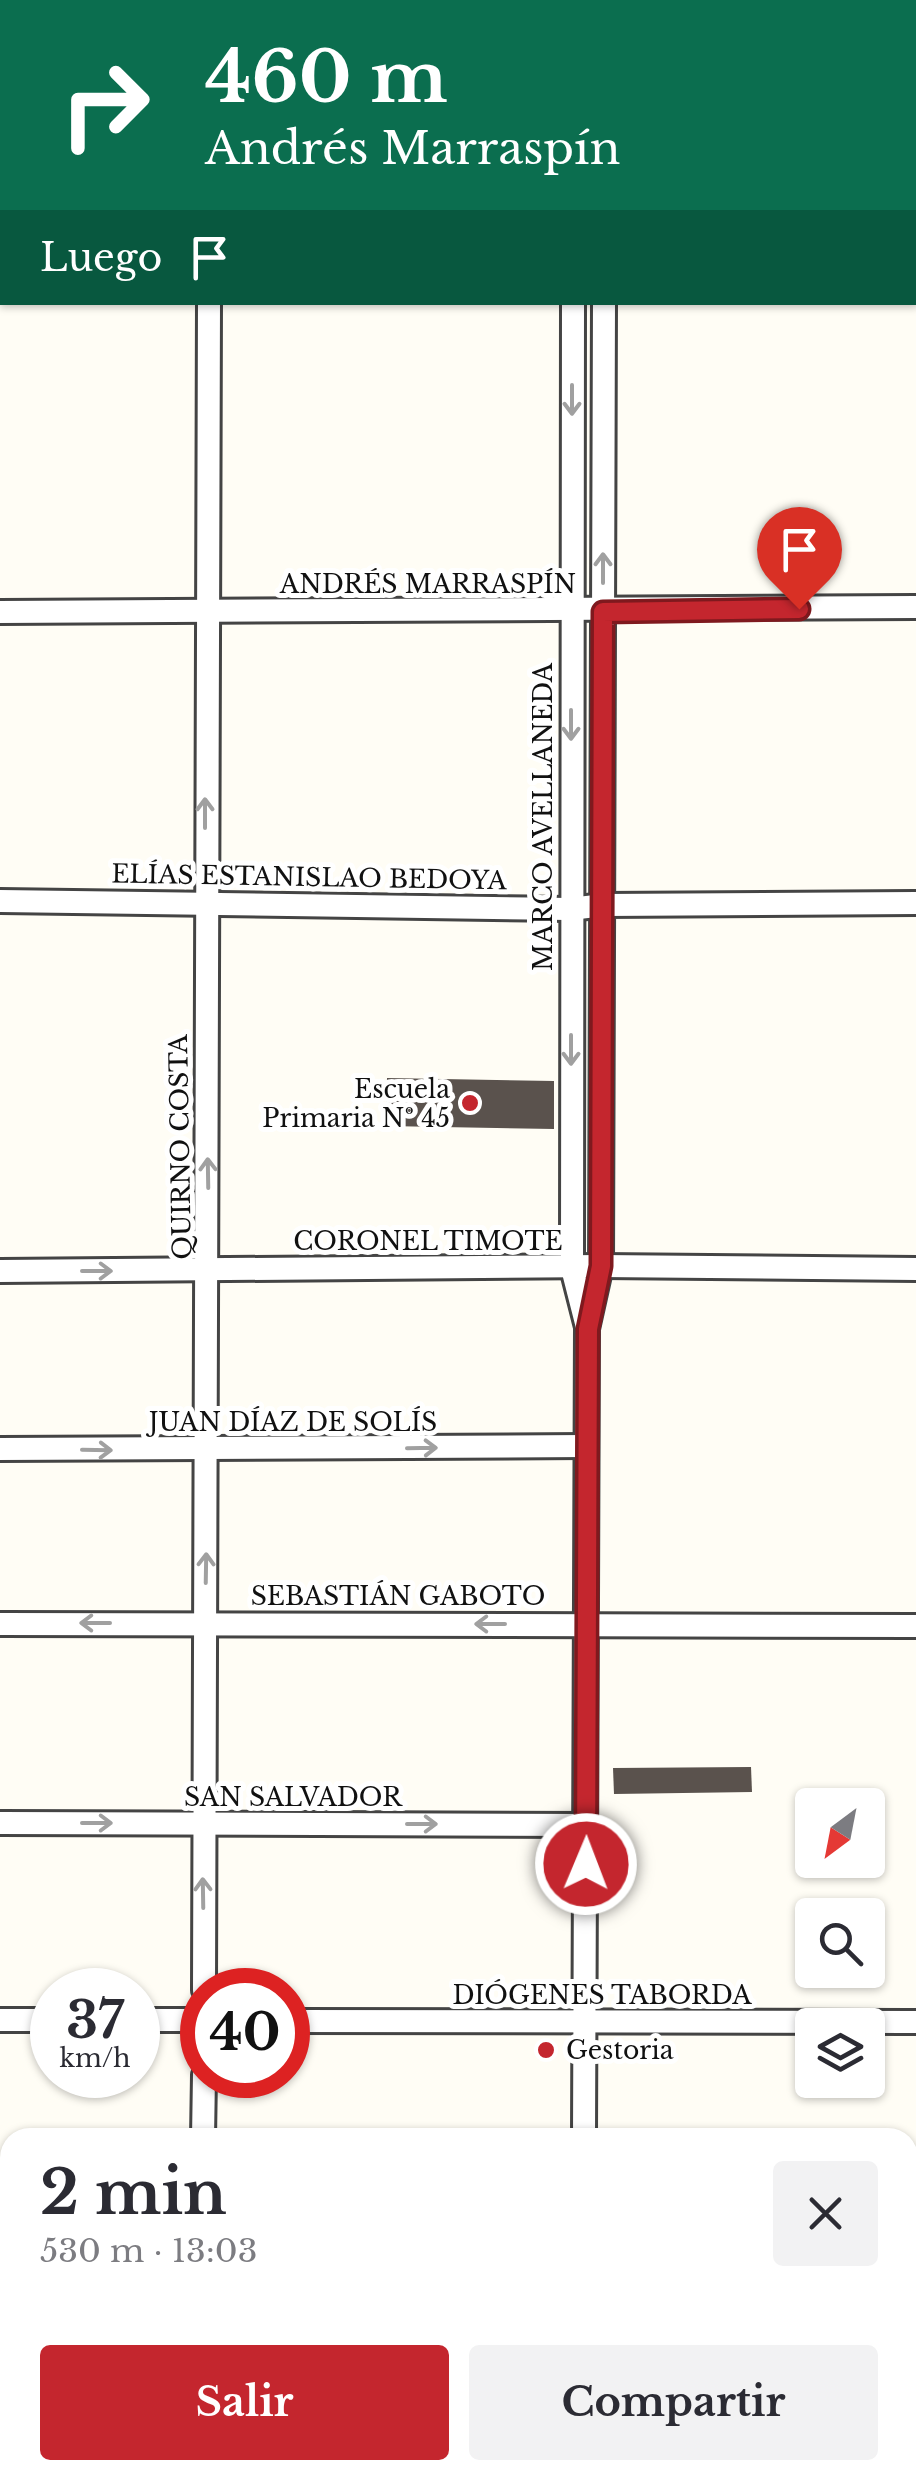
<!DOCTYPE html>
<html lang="es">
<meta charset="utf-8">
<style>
:root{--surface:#fff;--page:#f2f2f3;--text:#2b2b33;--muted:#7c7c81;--accent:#c4262e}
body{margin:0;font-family:"Libre Baskerville",serif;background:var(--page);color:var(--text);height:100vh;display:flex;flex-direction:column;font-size:38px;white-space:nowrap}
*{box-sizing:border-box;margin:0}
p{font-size:32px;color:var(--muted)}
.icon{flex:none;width:55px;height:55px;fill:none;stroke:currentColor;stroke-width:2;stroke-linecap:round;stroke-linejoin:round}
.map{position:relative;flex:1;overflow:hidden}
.drawer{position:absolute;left:0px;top:2128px;width:918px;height:352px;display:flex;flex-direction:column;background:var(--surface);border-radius:30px 30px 0 0;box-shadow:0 2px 8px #0004}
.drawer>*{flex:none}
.top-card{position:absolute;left:0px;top:0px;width:918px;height:305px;box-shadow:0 2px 8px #0004;background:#0b6e4f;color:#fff;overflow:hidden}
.needle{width:65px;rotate:212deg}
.buttons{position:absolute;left:795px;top:1788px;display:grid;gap:20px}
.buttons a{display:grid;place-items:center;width:90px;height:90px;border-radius:10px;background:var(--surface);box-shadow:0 2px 8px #0004;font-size:50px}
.speed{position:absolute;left:30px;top:1968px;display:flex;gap:20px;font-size:50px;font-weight:700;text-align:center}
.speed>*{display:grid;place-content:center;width:130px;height:130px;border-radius:50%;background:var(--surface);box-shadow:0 2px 8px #0004;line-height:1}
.speed small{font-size:25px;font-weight:400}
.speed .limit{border:15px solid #d22;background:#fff;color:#111}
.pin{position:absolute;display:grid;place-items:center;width:85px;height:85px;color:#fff;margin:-102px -42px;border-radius:50% 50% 50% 0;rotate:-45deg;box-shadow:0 0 10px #0007}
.pin .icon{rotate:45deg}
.me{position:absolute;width:110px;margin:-55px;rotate:1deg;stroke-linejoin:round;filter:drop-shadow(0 0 8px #0008)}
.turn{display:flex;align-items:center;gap:35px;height:210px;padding:0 40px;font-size:45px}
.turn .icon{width:130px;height:130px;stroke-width:2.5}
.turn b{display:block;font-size:70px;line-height:85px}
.then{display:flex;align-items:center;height:95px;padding:0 40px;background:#0003;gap:20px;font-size:38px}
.round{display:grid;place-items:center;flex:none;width:105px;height:105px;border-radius:10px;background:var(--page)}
.overview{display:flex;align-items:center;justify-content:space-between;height:170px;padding:0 40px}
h1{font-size:60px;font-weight:700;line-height:75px}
.cta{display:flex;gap:20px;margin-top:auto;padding:20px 40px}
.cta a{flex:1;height:115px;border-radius:10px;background:var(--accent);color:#fff;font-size:40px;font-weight:700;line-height:115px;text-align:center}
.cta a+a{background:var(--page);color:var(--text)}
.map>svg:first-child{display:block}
.building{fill:#5a524d}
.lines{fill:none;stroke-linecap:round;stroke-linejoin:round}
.minor-casing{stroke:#444;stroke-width:28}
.minor{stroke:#fff;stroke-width:22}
.oneway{stroke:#a0a0a0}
.route-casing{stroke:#7f191e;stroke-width:25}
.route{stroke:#c4262e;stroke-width:18}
.poi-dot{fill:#c4262e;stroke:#fff;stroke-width:4}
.labels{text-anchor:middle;stroke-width:10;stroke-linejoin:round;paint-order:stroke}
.street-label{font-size:25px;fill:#111;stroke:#fff}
.poi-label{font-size:25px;fill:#111;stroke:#fff;text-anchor:end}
</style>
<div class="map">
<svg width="916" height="2478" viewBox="0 0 916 2478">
<rect width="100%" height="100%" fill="#fffdf5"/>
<g class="building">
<polygon points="387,1078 554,1081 554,1129 386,1126"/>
<polygon points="751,1767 752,1792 614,1794 613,1768"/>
</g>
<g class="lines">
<defs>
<g id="minor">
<polyline points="209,2 209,0"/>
<polyline points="575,2 575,0"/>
<polyline points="605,2 605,0"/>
<polyline points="915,253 916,253"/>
<polyline points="0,256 2,256"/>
<polyline points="573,302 572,1268 587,1327"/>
<polyline points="0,612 916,607"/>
<polyline points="0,901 570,909 604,905 916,903"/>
<polyline points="0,1271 601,1266 916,1269"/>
<polyline points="0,1449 586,1446"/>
<polyline points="0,1624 916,1626"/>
<polyline points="0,1823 586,1825"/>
<polyline points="204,1990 209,302"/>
<polyline points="0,2020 52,2020"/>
<polyline points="138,2020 202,2020"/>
<polyline points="288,2021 916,2022"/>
<polyline points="203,2138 204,2075"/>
<polyline points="584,2138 587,1329 601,1266 604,302"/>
<polyline points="908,2244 916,2244"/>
<polyline points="0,2245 10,2245"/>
<polyline points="0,2463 10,2463"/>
<polyline points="908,2469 916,2469"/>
<polyline points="582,2470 582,2478"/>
<polyline points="200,2478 200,2470"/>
</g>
</defs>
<use href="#minor" class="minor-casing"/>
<use href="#minor" class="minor"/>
</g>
<defs><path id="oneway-shaft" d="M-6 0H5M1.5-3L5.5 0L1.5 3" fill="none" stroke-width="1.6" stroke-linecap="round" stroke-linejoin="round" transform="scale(2.5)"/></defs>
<g class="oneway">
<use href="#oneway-shaft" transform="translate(572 400) rotate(90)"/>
<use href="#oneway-shaft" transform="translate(603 568) rotate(-90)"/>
<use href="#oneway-shaft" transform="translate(571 725) rotate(90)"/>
<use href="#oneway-shaft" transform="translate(205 813) rotate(-90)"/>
<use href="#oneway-shaft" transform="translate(571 1050) rotate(90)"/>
<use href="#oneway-shaft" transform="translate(208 1173) rotate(-91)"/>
<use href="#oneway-shaft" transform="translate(97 1271)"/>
<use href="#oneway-shaft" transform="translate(422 1448) rotate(-1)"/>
<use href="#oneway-shaft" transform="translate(97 1450) rotate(1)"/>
<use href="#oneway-shaft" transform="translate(206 1568) rotate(-89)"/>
<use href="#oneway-shaft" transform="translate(95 1623) rotate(180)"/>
<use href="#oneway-shaft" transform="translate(490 1624) rotate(-180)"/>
<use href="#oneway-shaft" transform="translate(97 1823)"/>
<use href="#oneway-shaft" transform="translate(422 1824)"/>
<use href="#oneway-shaft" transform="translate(203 1893) rotate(-91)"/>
</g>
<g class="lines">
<defs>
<polyline id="route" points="586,1864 588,1329 601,1266 603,612 799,609"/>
</defs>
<use href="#route" class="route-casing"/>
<use href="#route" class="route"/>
</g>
<g class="poi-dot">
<circle cx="470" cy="1103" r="10"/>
<circle cx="546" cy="2050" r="10"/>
</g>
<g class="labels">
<g class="street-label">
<text x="428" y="593">ANDRÉS MARRASPÍN</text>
<text transform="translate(543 817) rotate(-90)" y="9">MARCO AVELLANEDA</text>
<text transform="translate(309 877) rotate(1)" y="9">ELÍAS ESTANISLAO BEDOYA</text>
<text transform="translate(180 1147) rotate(-91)" y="9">QUIRNO COSTA</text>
<text x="428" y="1250">CORONEL TIMOTE</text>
<text x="293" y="1431">JUAN DÍAZ DE SOLÍS</text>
<text x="398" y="1605">SEBASTIÁN GABOTO</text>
<text x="293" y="1806">SAN SALVADOR</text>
<text x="602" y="2004">DIÓGENES TABORDA</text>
</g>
<g class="poi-label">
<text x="450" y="1098">Escuela<tspan x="450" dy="29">Primaria Nº 45</tspan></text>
<text x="566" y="2059" text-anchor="start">Gestoria</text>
</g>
</g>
</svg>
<div class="buttons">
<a><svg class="needle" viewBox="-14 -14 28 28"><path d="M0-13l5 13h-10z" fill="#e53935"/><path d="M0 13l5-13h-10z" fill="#7c7c81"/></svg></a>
<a><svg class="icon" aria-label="search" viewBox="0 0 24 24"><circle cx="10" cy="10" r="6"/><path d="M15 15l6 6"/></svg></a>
<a><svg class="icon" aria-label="layers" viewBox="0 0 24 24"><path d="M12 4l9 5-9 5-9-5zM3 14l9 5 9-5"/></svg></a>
</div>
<div class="speed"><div>37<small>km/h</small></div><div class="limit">40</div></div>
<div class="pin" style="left:799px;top:609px;background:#d93025"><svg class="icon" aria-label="arrive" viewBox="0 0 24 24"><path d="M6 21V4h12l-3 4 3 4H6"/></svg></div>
<svg class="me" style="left:586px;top:1864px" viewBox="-20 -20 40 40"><circle r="17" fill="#c4262e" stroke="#fff" stroke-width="3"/><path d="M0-11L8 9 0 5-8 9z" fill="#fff"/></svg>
<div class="top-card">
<div class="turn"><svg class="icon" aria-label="right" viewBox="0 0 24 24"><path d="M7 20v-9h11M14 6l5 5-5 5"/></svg><div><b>460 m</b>Andrés Marraspín</div></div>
<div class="then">Luego<svg class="icon" aria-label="arrive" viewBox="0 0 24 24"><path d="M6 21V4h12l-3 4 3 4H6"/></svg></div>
</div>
<section class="drawer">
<div class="overview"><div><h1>2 min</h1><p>530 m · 13:03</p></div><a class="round"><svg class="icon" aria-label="close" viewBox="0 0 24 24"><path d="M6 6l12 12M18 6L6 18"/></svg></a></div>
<div class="cta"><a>Salir</a><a>Compartir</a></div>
</section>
</div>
